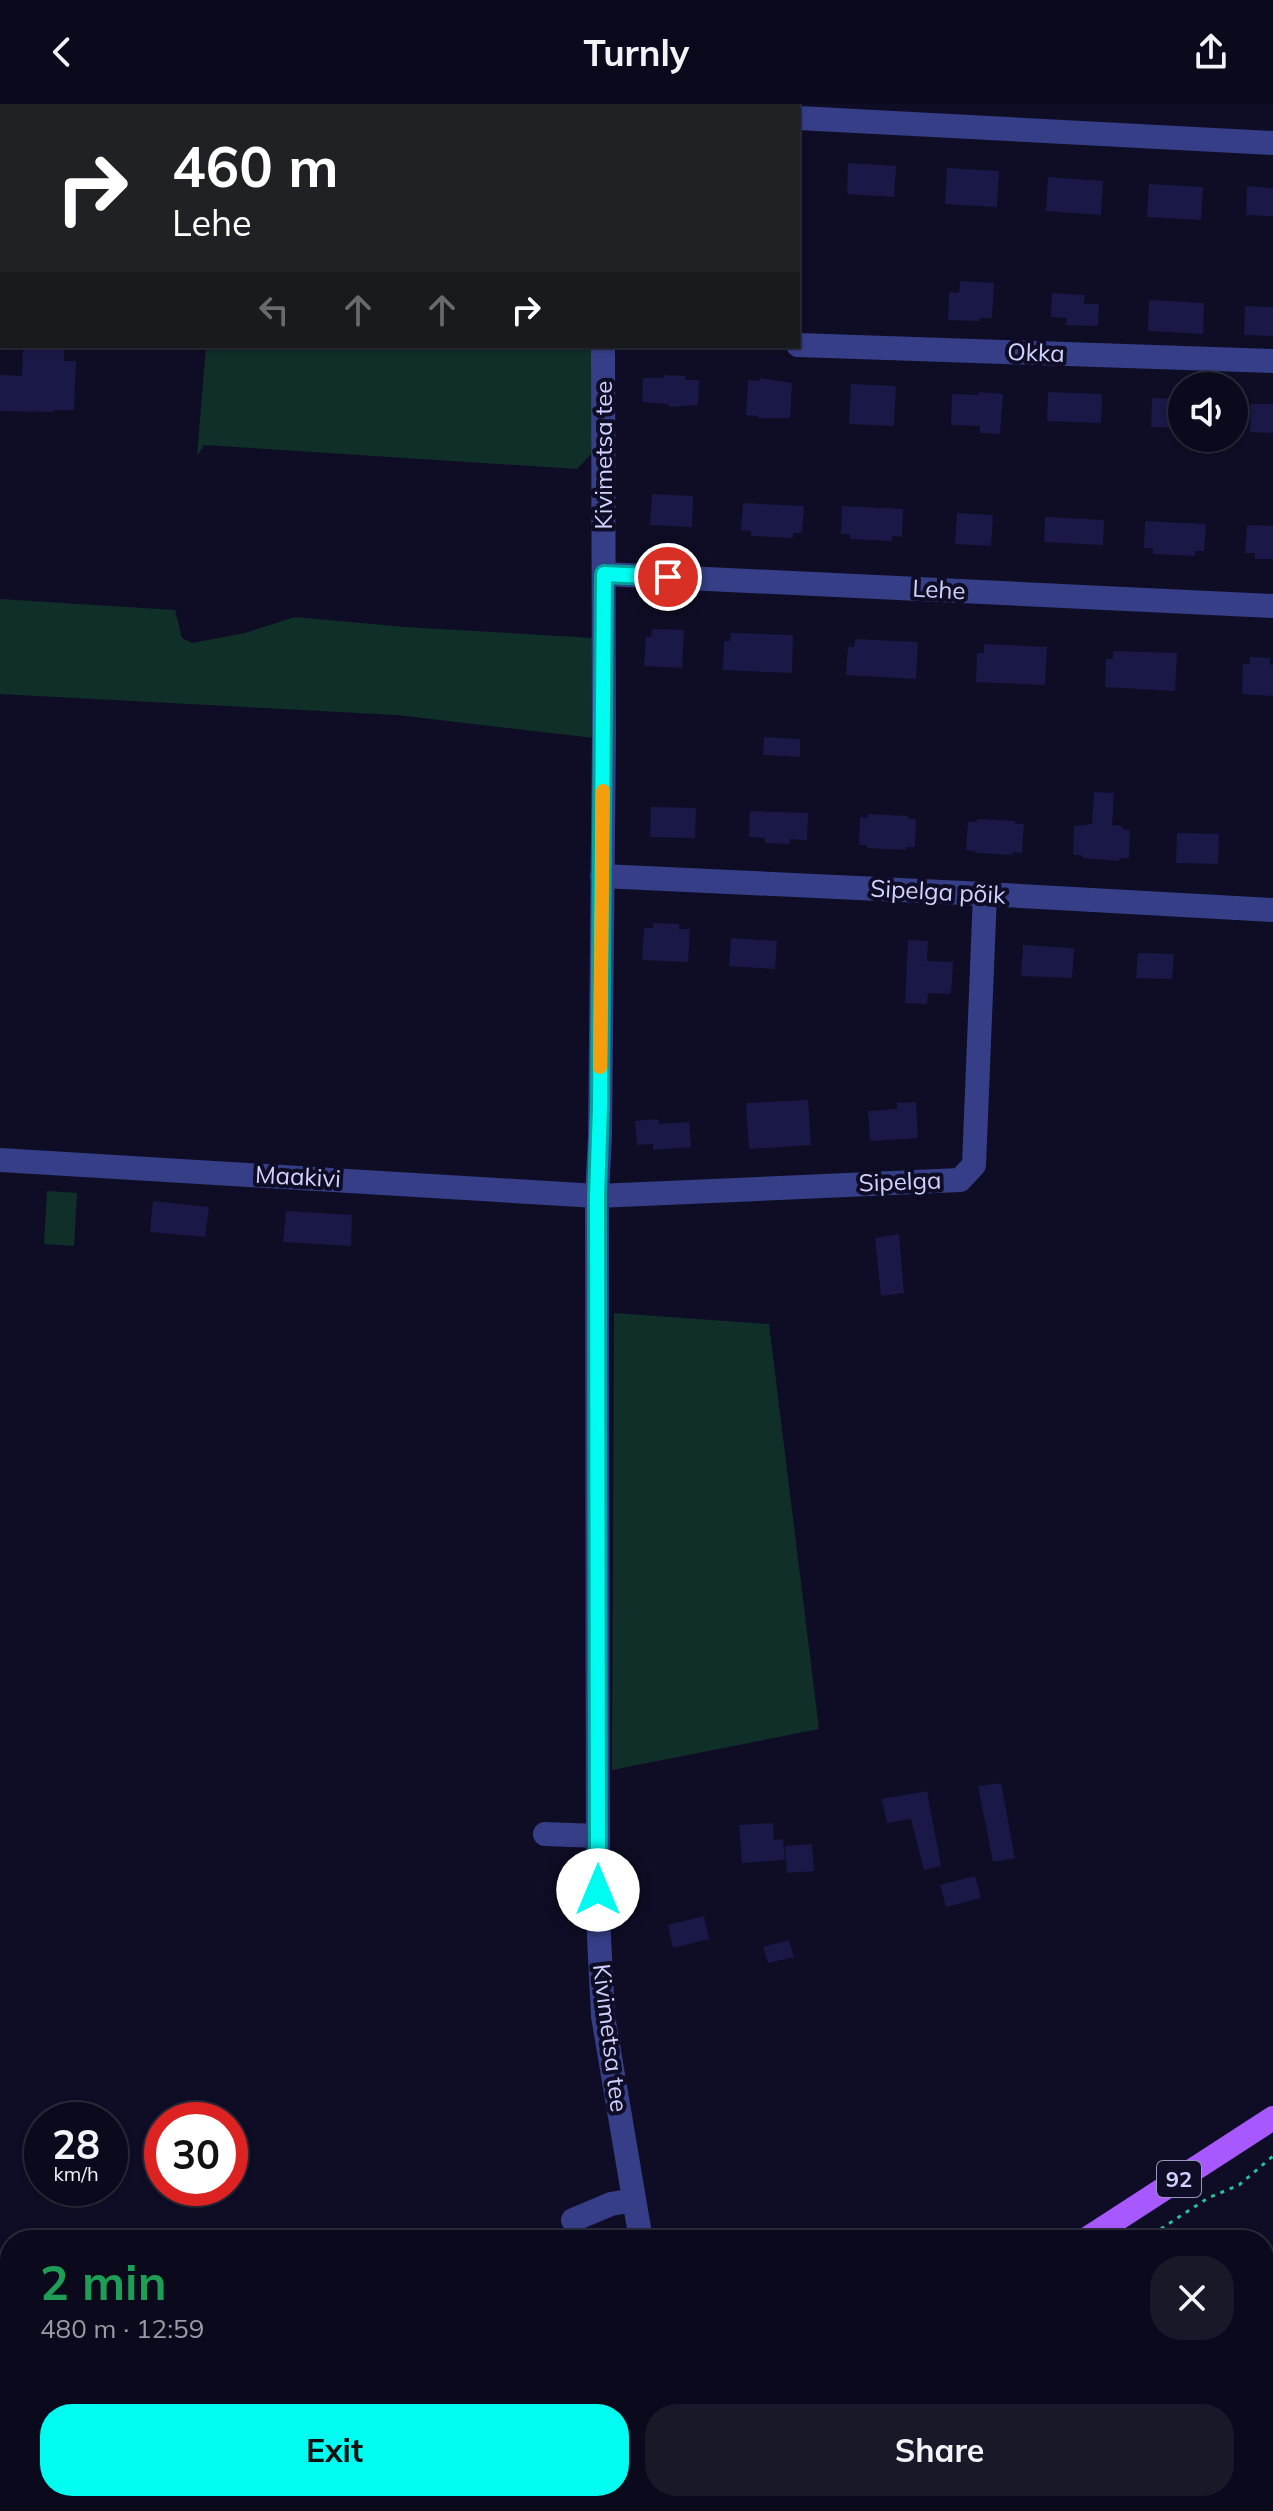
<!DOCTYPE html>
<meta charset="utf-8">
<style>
:root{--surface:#0a0a1c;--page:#181829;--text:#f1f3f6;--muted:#999aa3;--line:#2a2b3b;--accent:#00fcf0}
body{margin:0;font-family:Mulish,sans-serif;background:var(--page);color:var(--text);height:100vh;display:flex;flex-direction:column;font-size:30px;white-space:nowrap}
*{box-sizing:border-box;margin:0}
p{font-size:26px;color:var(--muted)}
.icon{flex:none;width:44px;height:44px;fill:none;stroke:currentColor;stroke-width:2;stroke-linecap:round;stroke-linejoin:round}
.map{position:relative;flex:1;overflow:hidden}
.details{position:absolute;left:0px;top:2126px;width:1274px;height:282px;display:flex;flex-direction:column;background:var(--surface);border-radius:32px 32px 0 0;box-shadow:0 2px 6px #0004,0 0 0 2px var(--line)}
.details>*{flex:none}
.guide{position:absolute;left:0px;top:0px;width:800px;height:244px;box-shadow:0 2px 6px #0004,0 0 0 2px var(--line);background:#202124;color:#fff;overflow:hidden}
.controls{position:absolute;left:1168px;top:268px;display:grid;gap:16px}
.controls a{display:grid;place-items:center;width:80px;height:80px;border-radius:50%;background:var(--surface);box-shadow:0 2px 6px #0004,0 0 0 2px var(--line);font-size:40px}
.speed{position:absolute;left:24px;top:1998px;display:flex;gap:16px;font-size:40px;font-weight:700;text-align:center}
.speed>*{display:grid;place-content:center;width:104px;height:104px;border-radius:50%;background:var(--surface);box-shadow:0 2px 6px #0004,0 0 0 2px var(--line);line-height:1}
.speed small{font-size:20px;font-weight:400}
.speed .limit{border:12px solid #d22;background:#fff;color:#111}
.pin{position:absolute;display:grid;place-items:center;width:68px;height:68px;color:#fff;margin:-34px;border:4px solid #fff;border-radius:50%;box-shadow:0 2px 8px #0007}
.me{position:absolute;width:88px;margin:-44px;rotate:0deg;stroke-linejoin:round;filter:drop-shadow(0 0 6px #0008)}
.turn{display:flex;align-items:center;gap:28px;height:168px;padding:0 40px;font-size:36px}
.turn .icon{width:104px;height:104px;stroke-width:2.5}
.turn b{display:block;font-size:56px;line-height:68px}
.lanes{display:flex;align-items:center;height:76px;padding:0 40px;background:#0003;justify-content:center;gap:40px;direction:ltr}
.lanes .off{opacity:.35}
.round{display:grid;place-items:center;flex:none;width:84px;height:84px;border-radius:32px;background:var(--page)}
.headline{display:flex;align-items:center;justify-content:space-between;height:136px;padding:0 40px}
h1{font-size:48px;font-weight:700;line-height:60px;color:#1e9e55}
.action{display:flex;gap:16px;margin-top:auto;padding:16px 40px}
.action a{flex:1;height:92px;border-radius:32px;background:var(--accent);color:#111;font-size:32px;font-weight:700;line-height:92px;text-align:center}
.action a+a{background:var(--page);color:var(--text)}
header{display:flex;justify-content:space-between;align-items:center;height:104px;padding:0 40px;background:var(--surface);font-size:36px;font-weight:700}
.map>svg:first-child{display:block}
.green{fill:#102f29}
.building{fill:#1a1847}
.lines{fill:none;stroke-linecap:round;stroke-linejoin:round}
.path{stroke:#27bd9e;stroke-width:3;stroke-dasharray:4 6;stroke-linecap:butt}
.minor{stroke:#353e87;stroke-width:24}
.major{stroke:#a858ff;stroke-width:24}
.route-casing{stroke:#00a49c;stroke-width:20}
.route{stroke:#00fcf0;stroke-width:14}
.slow{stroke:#f59e0b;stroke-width:14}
.labels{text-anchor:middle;stroke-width:8;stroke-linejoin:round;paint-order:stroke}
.shield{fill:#0e0d25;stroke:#9697be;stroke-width:2}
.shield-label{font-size:22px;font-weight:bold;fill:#d1d2ff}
.street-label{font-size:24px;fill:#d1d2ff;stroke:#0e0d25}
</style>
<header><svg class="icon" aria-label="back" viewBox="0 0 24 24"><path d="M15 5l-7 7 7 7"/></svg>Turnly<svg class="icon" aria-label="share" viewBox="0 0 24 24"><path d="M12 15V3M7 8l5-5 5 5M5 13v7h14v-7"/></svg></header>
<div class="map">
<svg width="1273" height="2407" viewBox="0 0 1273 2407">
<rect width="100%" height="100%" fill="#0e0d25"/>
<g class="green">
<polygon points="206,242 592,242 595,346 577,365 204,341 197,352"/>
<polygon points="0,495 175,506 182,534 192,539 245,529 295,513 405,523 594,534 594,634 397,611 0,590"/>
<polygon points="47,1087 77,1089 74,1142 44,1140"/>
<polygon points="614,1209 769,1220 819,1625 612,1666"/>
</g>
<g class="building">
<polygon points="848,59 896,62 894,93 847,90"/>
<polygon points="947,64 999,67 997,103 945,100"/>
<polygon points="1048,73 1103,77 1101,111 1046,107"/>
<polygon points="1149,80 1203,83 1201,116 1147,113"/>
<polygon points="1247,82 1273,84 1273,112 1246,111"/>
<polygon points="960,177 994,179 992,214 980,214 980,217 948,216 949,188 959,189"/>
<polygon points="1052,189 1085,191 1084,200 1099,200 1098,222 1066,221 1067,214 1051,213"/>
<polygon points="1149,196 1204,199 1203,230 1148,227"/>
<polygon points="1245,202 1273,203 1273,232 1244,231"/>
<polygon points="23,242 64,242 64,257 76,257 74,306 54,306 53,308 0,307 0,271 22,272"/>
<polygon points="664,271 686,272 685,276 699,276 698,301 669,303 669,300 642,298 643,274 664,274"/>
<polygon points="760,274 792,279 790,314 758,314 758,312 746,311 748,276 760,277"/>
<polygon points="851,280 896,282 894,322 849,320"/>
<polygon points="979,288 1003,290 1000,330 980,329 980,322 951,321 952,290 979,291"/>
<polygon points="1048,288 1102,290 1101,319 1047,317"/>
<polygon points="1152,294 1182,295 1182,324 1151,323"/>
<polygon points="1251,300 1273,300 1273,329 1250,328"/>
<polygon points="652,390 693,392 692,423 650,421"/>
<polygon points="743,399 804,402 802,429 793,429 793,434 751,432 751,427 741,426"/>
<polygon points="842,402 903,405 902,433 892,432 892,437 850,435 850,430 841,430"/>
<polygon points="957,409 993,411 991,442 955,440"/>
<polygon points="1045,413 1104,416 1103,441 1044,438"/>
<polygon points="1145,417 1206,420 1204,447 1195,447 1195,452 1153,450 1153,444 1144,444"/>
<polygon points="1247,421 1273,422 1273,455 1255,455 1255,449 1245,449"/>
<polygon points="652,525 684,526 682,564 644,562 646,533 651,533"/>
<polygon points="731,529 793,531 792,569 723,566 724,537 730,537"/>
<polygon points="855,535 918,538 916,575 846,571 848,543 854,543"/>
<polygon points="984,540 1047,543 1045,581 976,578 977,549 984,549"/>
<polygon points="1113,547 1177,549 1175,587 1105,583 1106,555 1113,555"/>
<polygon points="1250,553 1270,554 1270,561 1273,561 1273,592 1242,590 1243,560 1250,560"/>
<polygon points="764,633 800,635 800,653 763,651"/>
<polygon points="1094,688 1114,689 1112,721 1122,722 1122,725 1130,726 1129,754 1120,754 1119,757 1082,754 1082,751 1073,751 1074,722 1092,720"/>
<polygon points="651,703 696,704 695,734 650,733"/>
<polygon points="750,707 808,709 807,736 790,735 790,740 765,739 765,734 749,733"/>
<polygon points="868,710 908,712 908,715 916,715 915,743 906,743 906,746 867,744 867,741 859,741 860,713 868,714"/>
<polygon points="977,715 1015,717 1015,720 1024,720 1022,749 1013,748 1013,751 975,749 975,747 966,746 968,718 977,718"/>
<polygon points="1177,729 1219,730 1218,760 1176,759"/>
<polygon points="653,819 679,820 679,825 690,825 688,858 642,856 644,824 653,824"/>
<polygon points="731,834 777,837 775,865 729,862"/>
<polygon points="908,836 928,837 927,857 953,858 951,890 928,889 927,900 905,899"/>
<polygon points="1023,841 1074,844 1072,874 1021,872"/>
<polygon points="1138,849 1174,850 1172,875 1136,874"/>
<polygon points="808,996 811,1041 749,1045 746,999"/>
<polygon points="916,998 918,1034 870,1037 868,1007 897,1005 897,999"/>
<polygon points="658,1015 659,1020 689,1018 691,1043 653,1046 653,1040 637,1041 635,1017"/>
<polygon points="153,1097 209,1103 205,1133 150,1128"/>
<polygon points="286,1107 352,1111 351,1142 283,1138"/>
<polygon points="899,1130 904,1189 881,1192 875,1134"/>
<polygon points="1001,1679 1015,1754 993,1758 978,1682"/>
<polygon points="927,1687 941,1762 924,1766 911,1715 887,1719 882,1695"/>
<polygon points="773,1719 774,1736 783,1735 785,1756 742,1759 739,1721"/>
<polygon points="812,1740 814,1767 787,1769 785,1742"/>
<polygon points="975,1772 981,1794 946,1803 940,1781"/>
<polygon points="704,1812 709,1835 673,1844 668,1821"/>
<polygon points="789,1836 794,1853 768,1859 763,1843"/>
</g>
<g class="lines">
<g class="path">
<polyline points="1144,2136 1208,2094 1239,2081 1273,2052"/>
<polyline points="624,2407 631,2398"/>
</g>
<g class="minor">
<polyline points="605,0 605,2"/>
<polyline points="798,14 1273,39"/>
<polyline points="798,241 1273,257"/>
<polyline points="603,242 604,631 600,1032 597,1092 598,1813 603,1912 641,2136"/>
<polyline points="604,470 1273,502"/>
<polyline points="602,772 985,790 1273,806"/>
<polyline points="0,1056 597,1092 960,1076 974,1061 985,790"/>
<polyline points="545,1730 598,1732"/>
<polyline points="573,2116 611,2100 634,2096"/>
<polyline points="1264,2347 1273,2356"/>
<polyline points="753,2398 764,2407"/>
<polyline points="794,2398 798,2407"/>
</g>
<g class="major">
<polyline points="1085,2136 1273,2014"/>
<polyline points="662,2407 670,2398"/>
<polyline points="685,2407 700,2398"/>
</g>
</g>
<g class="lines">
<defs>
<polyline id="route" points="598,1786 597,1092 600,1003 604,470 668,473"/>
</defs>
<use href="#route" class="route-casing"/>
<use href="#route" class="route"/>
<polyline class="slow" points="600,963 603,687"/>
</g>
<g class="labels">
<rect class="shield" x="1157" y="2057" width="44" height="36" rx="6"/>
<g class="shield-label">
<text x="1179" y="2083">92</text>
</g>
<g class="street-label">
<text transform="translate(1036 249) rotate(2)" y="8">Okka</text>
<text transform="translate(604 351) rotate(-90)" y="8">Kivimetsa tee</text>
<text transform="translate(939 486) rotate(3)" y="8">Lehe</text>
<text transform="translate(938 788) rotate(3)" y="8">Sipelga põik</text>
<text transform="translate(298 1073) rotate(3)" y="8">Maakivi</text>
<text transform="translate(900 1078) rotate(-2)" y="8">Sipelga</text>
<text transform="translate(610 1934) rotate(83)" y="8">Kivimetsa tee</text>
</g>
</g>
</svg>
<div class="controls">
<a><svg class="icon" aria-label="sound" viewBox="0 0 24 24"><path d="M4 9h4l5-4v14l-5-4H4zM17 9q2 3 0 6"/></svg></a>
</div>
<div class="speed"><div>28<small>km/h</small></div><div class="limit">30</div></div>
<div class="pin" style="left:668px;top:473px;background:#d93025"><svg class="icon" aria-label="arrive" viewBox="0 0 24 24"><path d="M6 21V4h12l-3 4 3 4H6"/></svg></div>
<svg class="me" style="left:598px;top:1786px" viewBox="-20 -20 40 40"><circle r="19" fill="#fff"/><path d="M0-13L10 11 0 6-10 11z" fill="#00fcf0"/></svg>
<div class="guide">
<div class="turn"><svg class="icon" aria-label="right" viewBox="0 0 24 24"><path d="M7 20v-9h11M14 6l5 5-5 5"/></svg><div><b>460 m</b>Lehe</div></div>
<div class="lanes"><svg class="icon off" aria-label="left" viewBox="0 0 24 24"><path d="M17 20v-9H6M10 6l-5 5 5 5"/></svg><svg class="icon off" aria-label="ahead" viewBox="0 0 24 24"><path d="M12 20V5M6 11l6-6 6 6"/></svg><svg class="icon off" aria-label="ahead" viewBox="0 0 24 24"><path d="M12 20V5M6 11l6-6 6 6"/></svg><svg class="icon" aria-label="right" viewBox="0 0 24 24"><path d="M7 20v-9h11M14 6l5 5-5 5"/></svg></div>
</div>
<section class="details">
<div class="headline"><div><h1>2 min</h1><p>480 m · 12:59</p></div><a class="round"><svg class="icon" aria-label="close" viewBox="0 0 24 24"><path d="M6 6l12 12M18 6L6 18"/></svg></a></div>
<div class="action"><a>Exit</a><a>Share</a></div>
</section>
</div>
